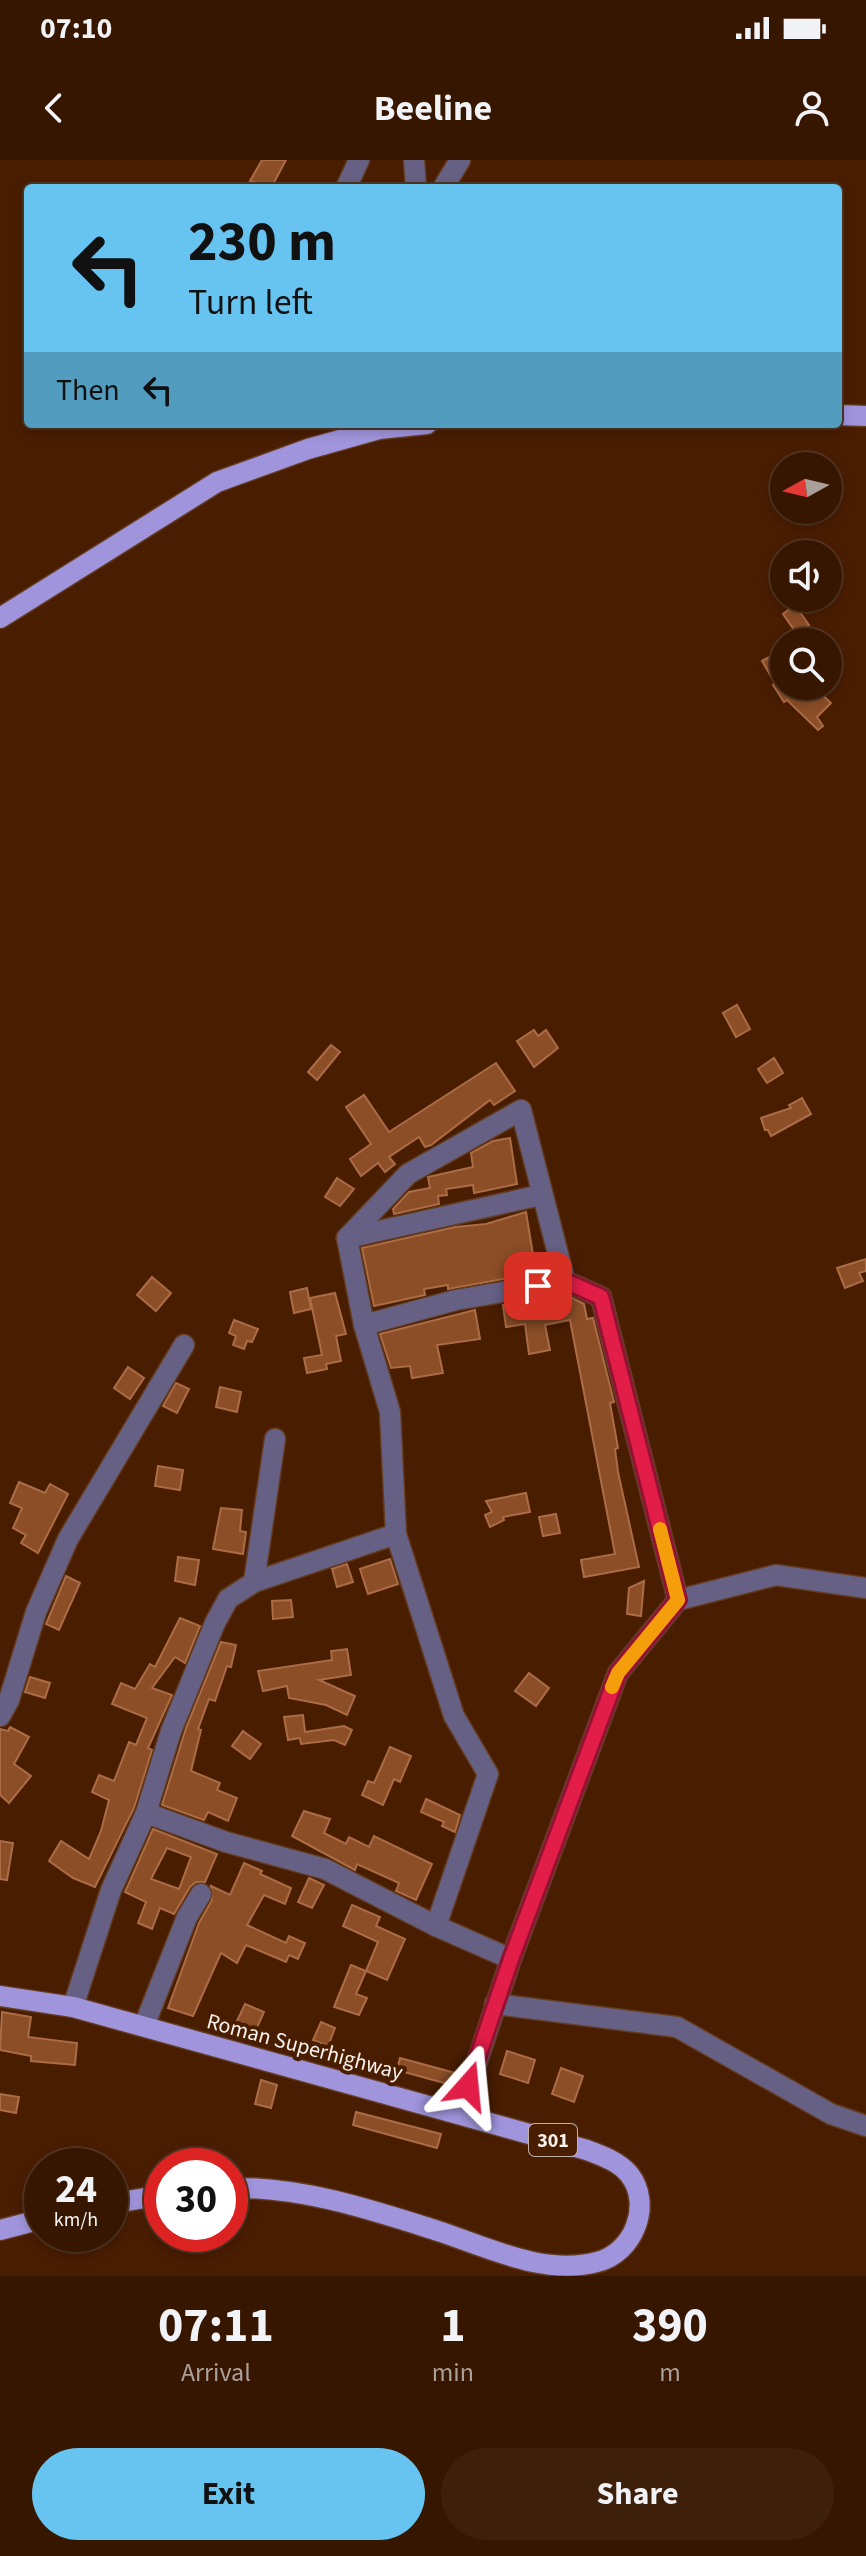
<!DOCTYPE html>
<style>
:root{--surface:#371600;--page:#3e1f0a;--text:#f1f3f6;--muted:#aa9f99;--line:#513522;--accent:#67c4f0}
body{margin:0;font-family:"Source Sans 3",sans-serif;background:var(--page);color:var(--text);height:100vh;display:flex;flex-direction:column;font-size:30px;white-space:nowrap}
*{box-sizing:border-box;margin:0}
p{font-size:26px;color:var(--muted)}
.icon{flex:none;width:44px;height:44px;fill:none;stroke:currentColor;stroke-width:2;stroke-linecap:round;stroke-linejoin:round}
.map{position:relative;height:2116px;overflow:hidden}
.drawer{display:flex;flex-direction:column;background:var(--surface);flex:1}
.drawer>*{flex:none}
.top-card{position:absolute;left:24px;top:24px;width:818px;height:244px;border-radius:8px;box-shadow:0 4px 12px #0003,0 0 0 2px var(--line);background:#67c4f0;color:#111;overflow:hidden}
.needle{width:52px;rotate:262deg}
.fabs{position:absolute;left:770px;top:292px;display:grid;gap:16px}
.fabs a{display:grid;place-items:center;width:72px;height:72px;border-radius:50%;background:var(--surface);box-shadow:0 4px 12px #0003,0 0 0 2px var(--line);font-size:40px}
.speed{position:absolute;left:24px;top:1988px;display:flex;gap:16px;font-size:40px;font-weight:700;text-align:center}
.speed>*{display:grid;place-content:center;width:104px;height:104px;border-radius:50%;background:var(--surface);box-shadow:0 4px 12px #0003,0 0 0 2px var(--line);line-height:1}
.speed small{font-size:20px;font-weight:400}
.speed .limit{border:12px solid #d22;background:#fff;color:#111}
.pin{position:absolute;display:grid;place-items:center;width:68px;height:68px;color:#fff;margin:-34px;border-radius:16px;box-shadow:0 4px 12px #0006}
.me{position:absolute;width:88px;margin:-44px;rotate:18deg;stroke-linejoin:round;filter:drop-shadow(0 0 6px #0008)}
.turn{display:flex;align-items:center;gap:28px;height:168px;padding:0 32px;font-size:36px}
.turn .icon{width:104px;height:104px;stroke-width:2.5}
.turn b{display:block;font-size:56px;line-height:68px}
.then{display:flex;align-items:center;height:76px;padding:0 32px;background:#0003;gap:16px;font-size:30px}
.eta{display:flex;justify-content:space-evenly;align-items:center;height:136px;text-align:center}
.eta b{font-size:48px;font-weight:700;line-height:56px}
.cta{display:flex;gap:16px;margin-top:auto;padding:16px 32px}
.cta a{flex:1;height:92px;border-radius:48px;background:var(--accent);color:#111;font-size:32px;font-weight:700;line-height:92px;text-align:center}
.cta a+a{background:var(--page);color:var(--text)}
.status{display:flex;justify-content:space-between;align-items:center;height:56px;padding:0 40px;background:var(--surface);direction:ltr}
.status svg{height:22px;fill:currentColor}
header{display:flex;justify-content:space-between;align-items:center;height:104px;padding:0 32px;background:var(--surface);font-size:36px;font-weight:700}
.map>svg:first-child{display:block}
.building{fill:#8b4e27;stroke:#ac6c45;stroke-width:2;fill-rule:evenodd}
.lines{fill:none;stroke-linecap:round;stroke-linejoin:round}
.minor-casing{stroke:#623b21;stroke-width:23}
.major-casing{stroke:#623b21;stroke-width:23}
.minor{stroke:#666184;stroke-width:20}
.major{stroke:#a094dc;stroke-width:20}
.route-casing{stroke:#92132f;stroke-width:20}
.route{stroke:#e11d48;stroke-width:14}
.slow{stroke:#f59e0b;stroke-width:14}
.labels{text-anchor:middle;stroke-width:8;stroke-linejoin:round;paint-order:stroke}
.shield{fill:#491d00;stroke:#c5b2a7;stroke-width:2}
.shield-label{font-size:20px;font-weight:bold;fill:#faf2ee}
.street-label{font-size:22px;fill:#faf2ee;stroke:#491d00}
</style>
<div class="status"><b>07:10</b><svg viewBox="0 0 49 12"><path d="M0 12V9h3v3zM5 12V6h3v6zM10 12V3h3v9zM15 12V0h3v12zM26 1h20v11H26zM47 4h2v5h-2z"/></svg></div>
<header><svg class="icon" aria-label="back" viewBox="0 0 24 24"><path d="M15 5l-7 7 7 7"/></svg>Beeline<svg class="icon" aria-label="person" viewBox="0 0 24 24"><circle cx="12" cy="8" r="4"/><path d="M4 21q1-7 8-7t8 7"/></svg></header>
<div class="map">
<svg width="866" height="2116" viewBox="0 0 866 2116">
<rect width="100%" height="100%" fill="#491d00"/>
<g class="building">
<polygon points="262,0 286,0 271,28 250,21"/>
<polygon points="795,445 809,465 797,474 783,454"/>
<polygon points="773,495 784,513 784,526 796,526 806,541 817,530 831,543 817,557 823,566 818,570 787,540 784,542 773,525 775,523 762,501"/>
<polygon points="737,845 750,869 736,877 723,853"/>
<polygon points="534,870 538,876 546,870 558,888 534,907 517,881"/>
<polygon points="331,885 340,892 317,920 308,912"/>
<polygon points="774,898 783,913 767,923 758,909"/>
<polygon points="496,903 515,931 494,945 490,940 431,985 425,987 419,977 389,997 395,1004 385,1012 378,1003 361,1016 350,999 371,984 346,947 364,935 389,972"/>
<polygon points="802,938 811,954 771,976 768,970 765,970 761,958 791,948 789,945"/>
<polygon points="510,978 517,1024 474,1033 473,1025 446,1029 447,1035 438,1036 439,1044 394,1054 393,1049 409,1032 430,1028 428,1017 473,1007 471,993 493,981"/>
<polygon points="337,1018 354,1029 340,1046 325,1037"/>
<polygon points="526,1052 536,1113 448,1129 448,1125 424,1129 425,1135 374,1146 362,1088 455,1067 486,1064"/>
<polygon points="866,1099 866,1111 859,1113 863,1121 845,1128 837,1108"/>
<polygon points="152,1117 171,1133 156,1151 137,1135"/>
<polygon points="307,1128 311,1149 294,1153 290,1132"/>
<polygon points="335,1133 346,1174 336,1176 341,1201 326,1204 327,1209 307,1213 304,1198 322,1195 310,1138"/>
<polygon points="570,1137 584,1144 587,1159 593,1158 614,1242 610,1243 618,1288 615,1289 618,1312 639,1407 584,1417 581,1400 615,1394 570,1160 545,1165 550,1190 529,1194 525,1164 506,1167 503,1145"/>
<polygon points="475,1150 480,1179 437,1185 443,1213 412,1218 410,1206 391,1208 380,1174"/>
<polygon points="234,1160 258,1169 252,1182 247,1181 244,1189 233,1185 236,1176 229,1173"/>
<polygon points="128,1207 144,1218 130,1239 114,1228"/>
<polygon points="176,1223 189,1229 177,1253 163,1246"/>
<polygon points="220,1227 241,1232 237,1252 216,1247"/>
<polygon points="158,1306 183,1310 180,1330 155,1326"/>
<polygon points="19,1322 45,1333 50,1324 68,1334 38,1393 21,1383 26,1375 13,1368 22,1348 10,1343"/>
<polygon points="526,1333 530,1352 503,1357 504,1360 490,1367 485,1355 492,1352 486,1341"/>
<polygon points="221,1348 242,1350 240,1371 246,1372 243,1394 213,1389"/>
<polygon points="556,1354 560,1373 543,1376 539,1357"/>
<polygon points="178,1397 199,1400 195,1425 175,1421"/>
<polygon points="390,1399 398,1424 368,1434 360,1409"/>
<polygon points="347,1404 353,1422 337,1427 332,1409"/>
<polygon points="66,1416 80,1423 59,1470 46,1464"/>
<polygon points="644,1421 641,1456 627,1454 629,1428"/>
<polygon points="291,1440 293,1457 273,1459 272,1441"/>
<polygon points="180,1458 200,1466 185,1503 175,1497 152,1528 172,1535 148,1588 152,1590 134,1648 95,1727 73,1718 49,1701 61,1681 89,1699 101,1671 109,1640 92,1632 99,1615 114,1621 129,1582 136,1585 147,1558 112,1544 121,1523 135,1529 150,1504 155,1507"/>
<polygon points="221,1482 236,1485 231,1507 227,1506 215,1541 209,1539 198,1569 201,1570 191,1611 220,1623 217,1630 237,1638 228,1661 208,1652 204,1660 162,1645 186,1568"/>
<polygon points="347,1489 351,1515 319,1520 355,1536 347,1555 326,1545 289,1538 287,1526 263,1531 258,1511 332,1500 331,1491"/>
<polygon points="529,1513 549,1528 536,1546 515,1531"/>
<polygon points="30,1517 50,1523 45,1538 25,1532"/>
<polygon points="303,1555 305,1572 344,1566 352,1570 345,1585 334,1580 301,1584 300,1578 288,1580 284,1557"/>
<polygon points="10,1567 29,1577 14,1604 31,1616 9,1643 0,1635 0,1569 8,1571"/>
<polygon points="243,1571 261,1584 250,1599 232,1586"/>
<polygon points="390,1587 411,1596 400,1622 394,1619 383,1645 362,1635 368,1621 374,1623"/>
<polygon points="426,1639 460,1655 455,1672 442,1666 444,1662 421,1652"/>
<polygon points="304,1651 330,1659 324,1673 346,1684 349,1677 369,1687 374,1676 432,1704 416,1740 396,1731 399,1723 357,1704 355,1710 292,1676"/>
<path d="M 153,1669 L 217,1694 L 205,1722 L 196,1722 L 190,1727 L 174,1754 L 160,1748 L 152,1769 L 138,1763 L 146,1742 L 125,1732 ZM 167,1688 L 191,1697 L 179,1729 L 151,1719 Z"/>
<polygon points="0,1681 13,1683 7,1720 0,1719"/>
<polygon points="244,1703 262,1711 260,1714 291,1728 285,1744 264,1735 247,1765 286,1783 289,1776 305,1783 298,1799 289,1795 286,1802 246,1785 237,1803 221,1793 193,1856 168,1848 199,1763 212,1740 211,1726 230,1735"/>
<polygon points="309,1718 324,1725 312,1748 298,1742"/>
<polygon points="352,1745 380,1757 376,1766 405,1779 387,1820 366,1811 378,1782 343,1766"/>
<polygon points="351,1805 366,1811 356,1834 367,1838 359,1855 334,1847"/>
<polygon points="245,1844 264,1852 255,1872 236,1863"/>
<polygon points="2,1852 31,1857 28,1877 77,1883 75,1905 31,1901 31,1896 0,1890"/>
<polygon points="321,1862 335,1868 328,1886 313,1880"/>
<polygon points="507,1891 535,1900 528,1923 500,1914"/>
<polygon points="400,1898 459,1914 455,1926 397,1910"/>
<polygon points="561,1908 583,1916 574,1942 552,1934"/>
<polygon points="261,1920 277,1925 271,1948 255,1944"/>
<polygon points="0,1934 19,1937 16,1953 0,1950"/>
<polygon points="356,1952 441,1974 437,1988 353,1965"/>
</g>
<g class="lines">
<defs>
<g id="minor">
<polyline points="414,0 416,28"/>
<polyline points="346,28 359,0"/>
<polyline points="443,28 460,0"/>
<polyline points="347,1078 541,1035"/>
<polyline points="364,1165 456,1140 565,1121 601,1137 678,1440"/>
<polyline points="254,1422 396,1374"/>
<polyline points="0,1556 9,1540 36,1452 68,1379 184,1185"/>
<polyline points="146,1653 226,1682 325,1709 436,1766 511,1799"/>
<polyline points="436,1766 488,1614 454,1556 396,1374 390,1252 364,1165 347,1078 408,1014 521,950 565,1121"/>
<polyline points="495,1844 677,1867 831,1954 866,1966"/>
<polyline points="73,1847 111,1730 146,1653 171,1571 215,1463 228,1439 254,1422 275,1279"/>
<polyline points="144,1866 187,1757 201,1734"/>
<polyline points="460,1953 511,1799 618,1513 678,1440 776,1415 866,1428"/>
</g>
<g id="major">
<polyline points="838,255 866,256"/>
<polyline points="0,458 217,322 308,289 379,269 427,264"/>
<path d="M 0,1836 L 73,1847 L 587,1990 C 602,1996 618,2001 629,2014 C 653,2044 634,2093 597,2102 C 544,2116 487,2087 438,2071 C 372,2050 300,2026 230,2028"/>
<polyline points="110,2044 162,2035"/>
<polyline points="0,2070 42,2059"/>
</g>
</defs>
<use href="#minor" class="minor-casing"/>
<use href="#major" class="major-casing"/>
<use href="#minor" class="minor"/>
<use href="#major" class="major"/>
</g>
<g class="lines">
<defs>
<polyline id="route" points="468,1926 511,1799 618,1513 678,1440 601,1137 565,1121 538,1126"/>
</defs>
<use href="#route" class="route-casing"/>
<use href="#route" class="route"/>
<polyline class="slow" points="612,1527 618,1513 678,1440 660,1369"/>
</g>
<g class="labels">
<rect class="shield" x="529" y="1964" width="48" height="32" rx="6"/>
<g class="shield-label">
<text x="553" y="1987">301</text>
</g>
<g class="street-label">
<text transform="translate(305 1886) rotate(15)" y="8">Roman Superhighway</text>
</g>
</g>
</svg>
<div class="fabs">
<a><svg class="needle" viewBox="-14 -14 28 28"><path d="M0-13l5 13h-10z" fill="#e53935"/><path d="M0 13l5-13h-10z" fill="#aa9f99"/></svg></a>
<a><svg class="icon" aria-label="sound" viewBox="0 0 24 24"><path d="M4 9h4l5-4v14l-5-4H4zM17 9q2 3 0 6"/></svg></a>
<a><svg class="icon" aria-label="search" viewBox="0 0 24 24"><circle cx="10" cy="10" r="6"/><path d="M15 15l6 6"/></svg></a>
</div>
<div class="speed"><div>24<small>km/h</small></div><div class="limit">30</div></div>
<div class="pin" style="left:538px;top:1126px;background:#d93025"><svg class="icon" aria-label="arrive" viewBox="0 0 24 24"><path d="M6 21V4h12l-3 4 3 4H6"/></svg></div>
<svg class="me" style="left:468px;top:1926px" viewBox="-20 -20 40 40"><path d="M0-17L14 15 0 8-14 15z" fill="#e11d48" stroke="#fff" stroke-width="4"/></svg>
<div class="top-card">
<div class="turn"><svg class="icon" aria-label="left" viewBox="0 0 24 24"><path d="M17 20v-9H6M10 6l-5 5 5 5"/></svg><div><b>230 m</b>Turn left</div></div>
<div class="then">Then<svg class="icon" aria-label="left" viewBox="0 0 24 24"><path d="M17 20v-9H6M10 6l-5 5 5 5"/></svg></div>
</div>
</div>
<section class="drawer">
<div class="eta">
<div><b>07:11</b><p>Arrival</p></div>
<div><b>1</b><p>min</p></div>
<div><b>390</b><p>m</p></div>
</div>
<div class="cta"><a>Exit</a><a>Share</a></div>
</section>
